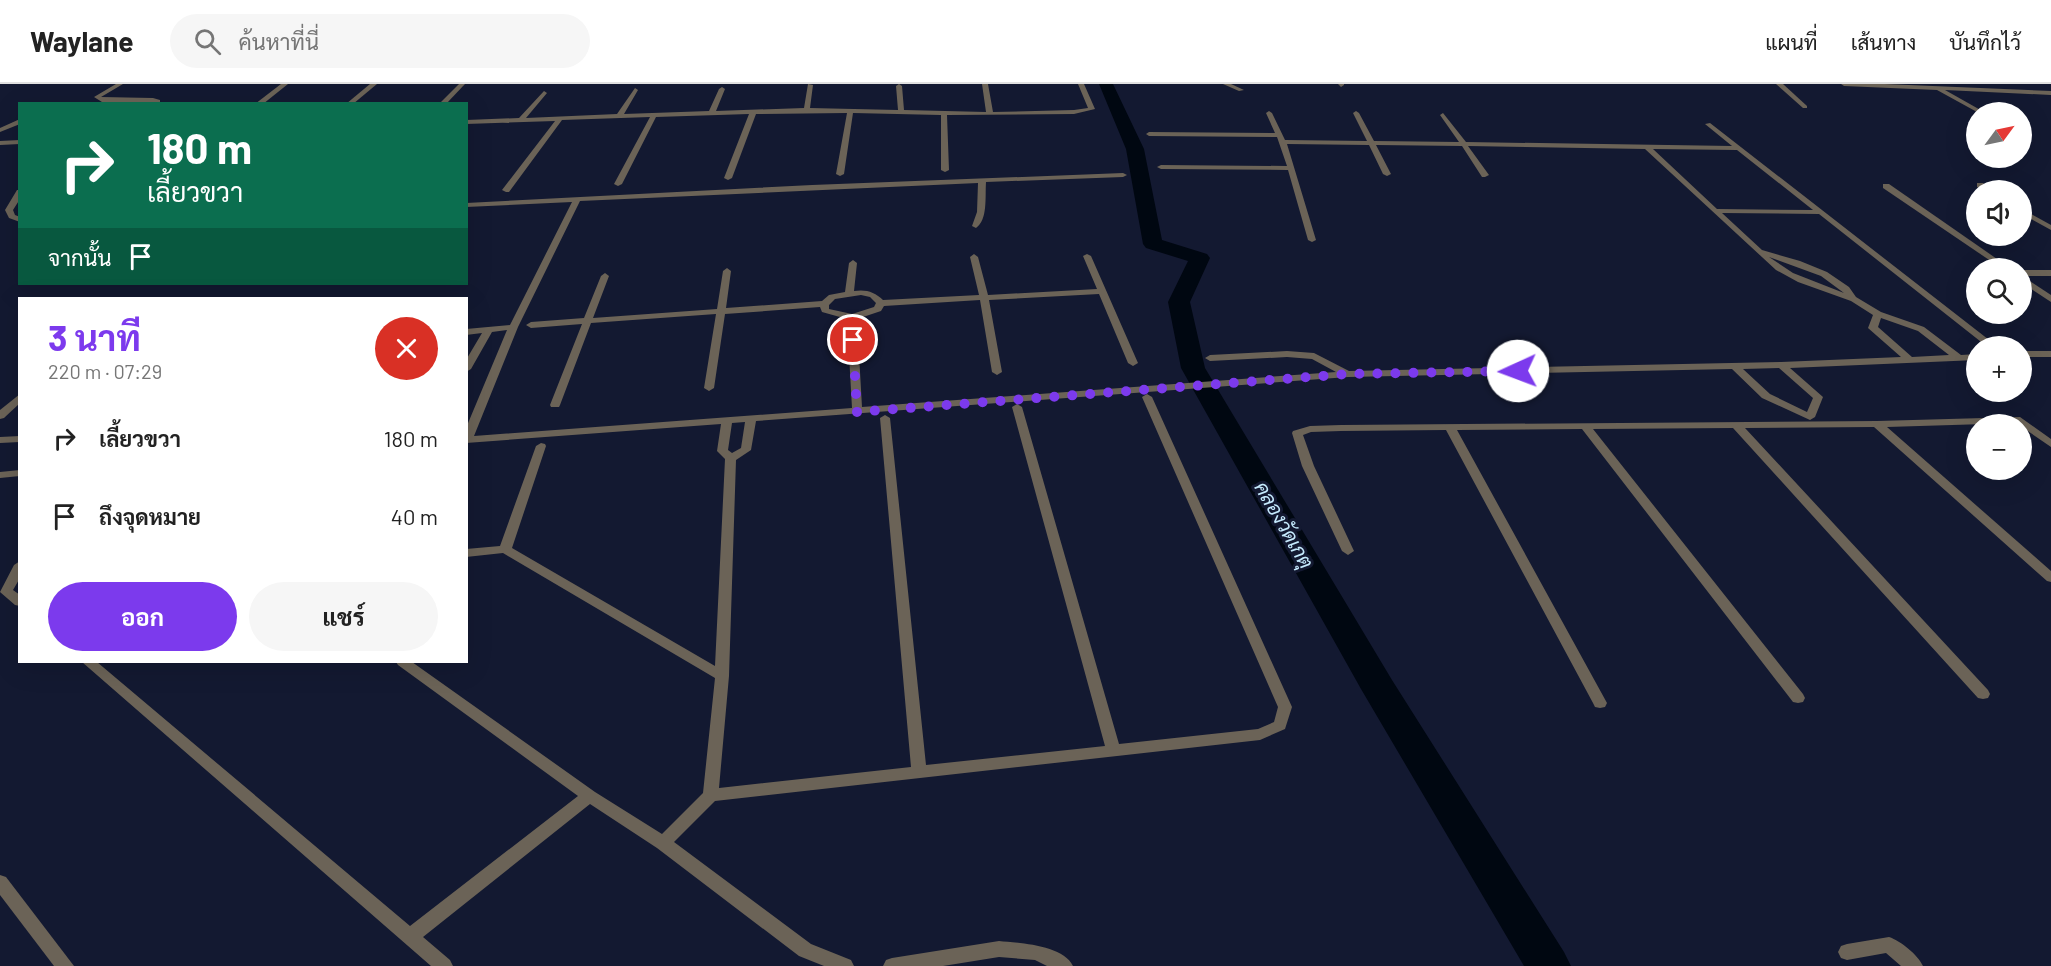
<!DOCTYPE html>
<html lang="th">
<meta charset="utf-8">
<style>
:root{--surface:#fff;--page:#f6f6f6;--text:#222;--muted:#767676;--line:#e0e0e0;--accent:#7c3aed}
body{margin:0;font-family:Barlow,Sarabun,sans-serif;background:var(--page);color:var(--text);height:100vh;display:flex;flex-direction:column;font-size:22px;white-space:nowrap}
*{box-sizing:border-box;margin:0}
p{font-size:20px;color:var(--muted)}
.icon{flex:none;width:33px;height:33px;fill:none;stroke:currentColor;stroke-width:2;stroke-linecap:round;stroke-linejoin:round}
.map{position:relative;flex:1;overflow:hidden}
.side{position:absolute;left:18px;top:213px;width:450px;height:366px;display:flex;flex-direction:column;background:var(--surface);border-radius:0px;box-shadow:0 6px 24px #0002}
.side>*{flex:none}
.top-card{position:absolute;left:18px;top:18px;width:450px;height:183px;border-radius:0px;box-shadow:0 6px 24px #0002;background:#0b6e4f;color:#fff;overflow:hidden}
.needle{width:39px;rotate:57deg}
.fabs{position:absolute;left:1966px;top:18px;display:grid;gap:12px}
.fabs a{display:grid;place-items:center;width:66px;height:66px;border-radius:50%;background:var(--surface);box-shadow:0 6px 24px #0002;font-size:30px}
.pin{position:absolute;display:grid;place-items:center;width:51px;height:51px;color:#fff;margin:-26px;border:3px solid #fff;border-radius:50%;box-shadow:0 2px 6px #0007}
.me{position:absolute;width:66px;margin:-33px;rotate:268deg;stroke-linejoin:round;filter:drop-shadow(0 0 4px #0008)}
.turn{display:flex;align-items:center;gap:21px;height:126px;padding:0 30px;font-size:27px}
.turn .icon{width:78px;height:78px;stroke-width:2.5}
.turn b{display:block;font-size:42px;line-height:51px}
.then{display:flex;align-items:center;height:57px;padding:0 30px;background:#0003;gap:12px;font-size:22px}
.round{display:grid;place-items:center;flex:none;width:63px;height:63px;border-radius:32px;background:var(--page)}
.overview{display:flex;align-items:center;justify-content:space-between;height:102px;padding:0 30px}
h1{font-size:36px;font-weight:700;line-height:45px;color:var(--accent)}
.primary-button{display:flex;gap:12px;margin-top:auto;padding:12px 30px}
.primary-button a{flex:1;height:69px;border-radius:36px;background:var(--accent);color:#fff;font-size:24px;font-weight:700;line-height:69px;text-align:center}
.primary-button a+a{background:var(--page);color:var(--text)}
ul{padding:0;list-style:none}
li{display:flex;align-items:center;gap:18px;height:78px;padding:0 30px}
li div{flex:1}
li b{display:block;font-size:22px}
li em{font-style:normal}
header{display:flex;align-items:center;gap:36px;box-sizing:border-box;height:84px;padding:0 30px;background:var(--surface);border-bottom:2px solid var(--line)}
header strong{font-size:28px}
nav{display:flex;gap:33px;margin-inline-start:auto;font-size:21px}
.search{width:420px;height:54px;background:var(--page);display:flex;align-items:center;gap:15px;box-sizing:border-box;padding:0 21px;border-radius:33px;color:var(--muted);font-size:22px}
.map>svg:first-child{display:block}
.lines{fill:none;stroke-linecap:round;stroke-linejoin:round}
.canal{fill:#000711;fill-rule:evenodd}
.service{fill:#6b6357;fill-rule:evenodd}
.minor{fill:#6b6357;fill-rule:evenodd}
.route{stroke:#7c3aed;stroke-width:10;stroke-dasharray:0 18}
.labels{text-anchor:middle;stroke-width:6;stroke-linejoin:round;paint-order:stroke}
.water-label{font-size:20px;font-style:italic;fill:#c5eafd;stroke:#131931}
</style>
<header>
<strong>Waylane</strong>
<div class="search"><svg class="icon" aria-label="search" viewBox="0 0 24 24"><circle cx="10" cy="10" r="6"/><path d="M15 15l6 6"/></svg>ค้นหาที่นี่</div>
<nav><a>แผนที่</a><a>เส้นทาง</a><a>บันทึกไว้</a></nav>
</header>
<div class="map">
<svg width="2051" height="882" viewBox="0 0 2051 882">
<rect width="100%" height="100%" fill="#131931"/>
<g class="lines">
<polygon class="canal" points="1099,0 1113,0 1144,65 1162,156 1207,170 1210,174 1190,218 1205,284 1392,596 1564,868 1571,882 1524,882 1361,605 1181,284 1168,218 1188,177 1146,164 1143,160 1126,65"/>
<g class="service">
<polygon points="1338,0 1344,0 1344,1 1341,3"/>
<polygon points="1776,0 1783,0 1807,22 1807,24 1803,24"/>
<path d="M 1889,853 C 1901,857 1918,871 1923,882 L 1901,882 L 1886,869 L 1847,876 L 1841,874 L 1838,868 L 1841,862 L 1847,860 Z"/>
</g>
<g class="minor">
<polygon points="116,0 123,0 101,13 153,14 160,16 160,20 102,18 94,13"/>
<polygon points="281,0 288,0 263,20 255,20"/>
<polygon points="370,0 377,0 353,20 346,20"/>
<polygon points="459,0 465,0 446,20 439,20"/>
<polygon points="808,0 813,1 810,24 898,26 896,2 899,0 902,2 904,26 986,28 982,0 988,0 993,28 1074,26 1088,24 1078,0 1084,0 1095,25 1074,30 947,31 949,86 945,88 941,86 941,31 853,29 844,90 840,92 836,90 847,29 756,30 732,94 728,96 724,94 749,30 656,33 622,100 618,102 614,100 650,33 562,36 509,108 506,108 502,106 555,37 466,40 466,36 519,34 544,7 547,9 526,34 617,30 635,4 638,6 624,30 709,27 719,5 722,3 725,5 716,27 804,24"/>
<polygon points="1223,0 1231,0 1244,6 1239,7"/>
<polygon points="1841,0 1885,0 2051,7 2051,11 1945,6 1984,28 1977,28 1937,6 1844,2"/>
<path d="M 1269,27 L 1272,29 L 1285,56 L 1367,57 L 1353,29 L 1356,27 L 1359,29 L 1374,57 L 1459,58 L 1440,31 L 1443,29 L 1466,58 L 1732,62 L 1705,40 L 1710,39 L 1993,259 L 1991,261 L 1985,261 L 1819,130 L 1722,129 L 1762,166 L 1800,177 L 1827,188 L 1849,203 L 1856,213 L 1881,228 L 1924,243 L 1961,271 L 1977,270 L 1977,276 L 1790,284 L 1823,313 L 1815,333 L 1810,336 L 1762,314 L 1732,285 L 1348,293 L 756,337 L 751,366 L 736,376 L 729,592 L 719,704 L 911,683 L 880,334 L 885,331 L 890,334 L 926,681 L 1105,662 L 1012,323 L 1017,320 L 1022,323 L 1119,660 L 1258,645 L 1274,638 L 1278,623 L 1142,313 L 1147,310 L 1152,313 L 1292,623 L 1285,645 L 1260,656 L 715,717 L 674,758 L 811,860 L 851,876 L 854,882 L 824,882 L 799,872 L 657,764 L 590,720 L 423,853 L 450,876 L 453,882 L 431,882 L 82,578 L 97,578 L 410,842 L 578,712 L 398,581 L 396,578 L 412,578 L 595,708 L 662,750 L 703,709 L 715,594 L 503,469 L 466,473 L 466,465 L 500,462 L 536,362 L 541,359 L 545,360 L 546,362 L 512,464 L 715,582 L 725,375 L 717,367 L 721,340 L 466,359 L 466,344 L 507,246 L 492,248 L 471,285 L 466,288 L 466,276 L 482,249 L 466,251 L 466,245 L 510,241 L 572,118 L 466,123 L 466,119 L 812,101 L 1123,89 L 1127,91 L 1123,93 L 986,98 C 985,113 988,136 976,144 L 972,142 L 977,128 L 978,99 L 580,117 L 518,243 L 474,352 L 852,324 L 847,235 L 822,228 L 820,223 L 725,230 L 714,304 L 709,307 L 704,304 L 716,230 L 591,239 L 560,321 L 559,323 L 551,323 L 550,321 L 582,240 L 531,244 L 526,241 L 531,238 L 584,234 L 601,192 L 605,189 L 609,192 L 593,234 L 717,225 L 723,187 L 727,184 L 731,187 L 726,224 L 822,217 L 829,211 L 845,208 L 849,179 L 853,176 L 857,179 L 854,207 C 866,205 875,208 883,216 L 979,211 L 970,173 L 974,170 L 978,173 L 988,211 L 1097,205 L 1083,172 L 1087,170 L 1091,172 L 1138,279 L 1133,282 L 1128,279 L 1099,210 L 989,216 L 1002,288 L 997,291 L 992,288 L 980,216 L 884,222 L 881,227 L 857,235 L 862,323 L 1336,288 L 1312,275 L 1287,273 L 1210,277 L 1205,274 L 1210,271 L 1287,267 L 1314,269 L 1349,287 L 1781,278 L 1901,273 L 1868,244 L 1873,231 L 1851,217 L 1798,198 L 1776,186 L 1645,65 L 1468,62 L 1489,91 L 1485,93 L 1482,93 L 1462,62 L 1376,61 L 1391,90 L 1387,92 L 1383,90 L 1369,61 L 1287,60 L 1316,156 L 1312,158 L 1308,156 L 1288,86 L 1161,85 L 1157,83 L 1161,81 L 1287,82 L 1277,53 L 1149,52 L 1146,50 L 1149,48 L 1275,49 L 1266,29 ZM 1653,65 L 1737,66 L 1813,126 L 1717,125 ZM 1769,173 L 1821,192 L 1844,209 L 1793,189 ZM 861,211 L 870,213 L 876,219 L 874,223 L 852,230 L 829,225 L 829,221 L 835,215 ZM 1881,234 L 1918,247 L 1949,271 L 1912,273 L 1878,243 ZM 1779,284 L 1813,314 L 1807,328 L 1770,310 L 1743,285 ZM 745,338 L 741,364 L 732,369 L 728,366 L 732,339 Z"/>
<polygon points="20,35 20,40 0,48 0,44"/>
<polygon points="20,56 20,60 0,61 0,57"/>
<polygon points="1977,99 1983,99 1993,106 1984,106 1977,103"/>
<polygon points="1883,100 1889,100 2010,184 2001,184 1883,104"/>
<polygon points="17,106 20,106 20,115 13,126 15,131 20,133 20,138 9,134 5,126"/>
<polygon points="2022,125 2051,141 2051,146 2022,130"/>
<rect x="2022" y="186" width="29" height="6"/>
<polygon points="2022,192 2051,211 2051,218 2022,199"/>
<rect x="2022" y="267" width="29" height="6"/>
<polygon points="20,310 20,319 4,334 0,335 0,326"/>
<polygon points="2020,333 2051,355 2051,363 2022,343 2022,340 2018,339 1887,343 2051,487 2051,498 2047,497 1874,343 1745,344 1988,606 1990,610 1988,614 1983,615 1978,614 1733,344 1593,345 1803,610 1805,614 1803,618 1798,619 1793,618 1582,345 1457,346 1607,619 1605,623 1600,624 1595,623 1593,619 1446,346 1341,347 1311,348 1303,351 1314,382 1354,467 1348,471 1342,467 1302,382 1292,349 1293,347 1310,342 1341,341 1877,337"/>
<polygon points="20,352 20,358 0,359 0,353"/>
<polygon points="20,386 20,392 0,394 0,388"/>
<polygon points="20,477 20,494 13,506 20,511 20,522 15,521 0,508 14,481"/>
<polygon points="0,791 6,793 74,882 54,882 0,811"/>
<path d="M 999,857 C 1019,859 1063,861 1073,882 L 1047,882 L 1035,876 L 999,873 L 943,882 L 883,882 L 886,876 L 892,874 Z"/>
</g>
</g>
<g class="lines">
<polyline class="route" points="853,256 857,328 1348,290 1518,287"/>
</g>
<g class="labels">
<g class="water-label">
<text transform="translate(1284 441) rotate(60)" y="7">คลองวัดเกตุ</text>
</g>
</g>
</svg>
<div class="fabs">
<a><svg class="needle" viewBox="-14 -14 28 28"><path d="M0-13l5 13h-10z" fill="#e53935"/><path d="M0 13l5-13h-10z" fill="#767676"/></svg></a>
<a><svg class="icon" aria-label="sound" viewBox="0 0 24 24"><path d="M4 9h4l5-4v14l-5-4H4zM17 9q2 3 0 6"/></svg></a>
<a><svg class="icon" aria-label="search" viewBox="0 0 24 24"><circle cx="10" cy="10" r="6"/><path d="M15 15l6 6"/></svg></a>
<a>+</a>
<a>−</a>
</div>
<div class="pin" style="left:853px;top:256px;background:#d93025"><svg class="icon" aria-label="arrive" viewBox="0 0 24 24"><path d="M6 21V4h12l-3 4 3 4H6"/></svg></div>
<svg class="me" style="left:1518px;top:287px" viewBox="-20 -20 40 40"><circle r="19" fill="#fff"/><path d="M0-13L10 11 0 6-10 11z" fill="#7c3aed"/></svg>
<div class="top-card">
<div class="turn"><svg class="icon" aria-label="right" viewBox="0 0 24 24"><path d="M7 20v-9h11M14 6l5 5-5 5"/></svg><div><b>180 m</b>เลี้ยวขวา</div></div>
<div class="then">จากนั้น<svg class="icon" aria-label="arrive" viewBox="0 0 24 24"><path d="M6 21V4h12l-3 4 3 4H6"/></svg></div>
</div>
<section class="side">
<div class="overview"><div><h1>3 นาที</h1><p>220 m · 07:29</p></div><a class="round" style="background:#d93025;color:#fff"><svg class="icon" aria-label="close" viewBox="0 0 24 24"><path d="M6 6l12 12M18 6L6 18"/></svg></a></div>
<ul>
<li><svg class="icon" aria-label="right" viewBox="0 0 24 24"><path d="M7 20v-9h11M14 6l5 5-5 5"/></svg><div><b>เลี้ยวขวา</b></div><em>180 m</em></li>
<li><svg class="icon" aria-label="arrive" viewBox="0 0 24 24"><path d="M6 21V4h12l-3 4 3 4H6"/></svg><div><b>ถึงจุดหมาย</b></div><em>40 m</em></li>
</ul>
<div class="primary-button"><a>ออก</a><a>แชร์</a></div>
</section>
</div>
